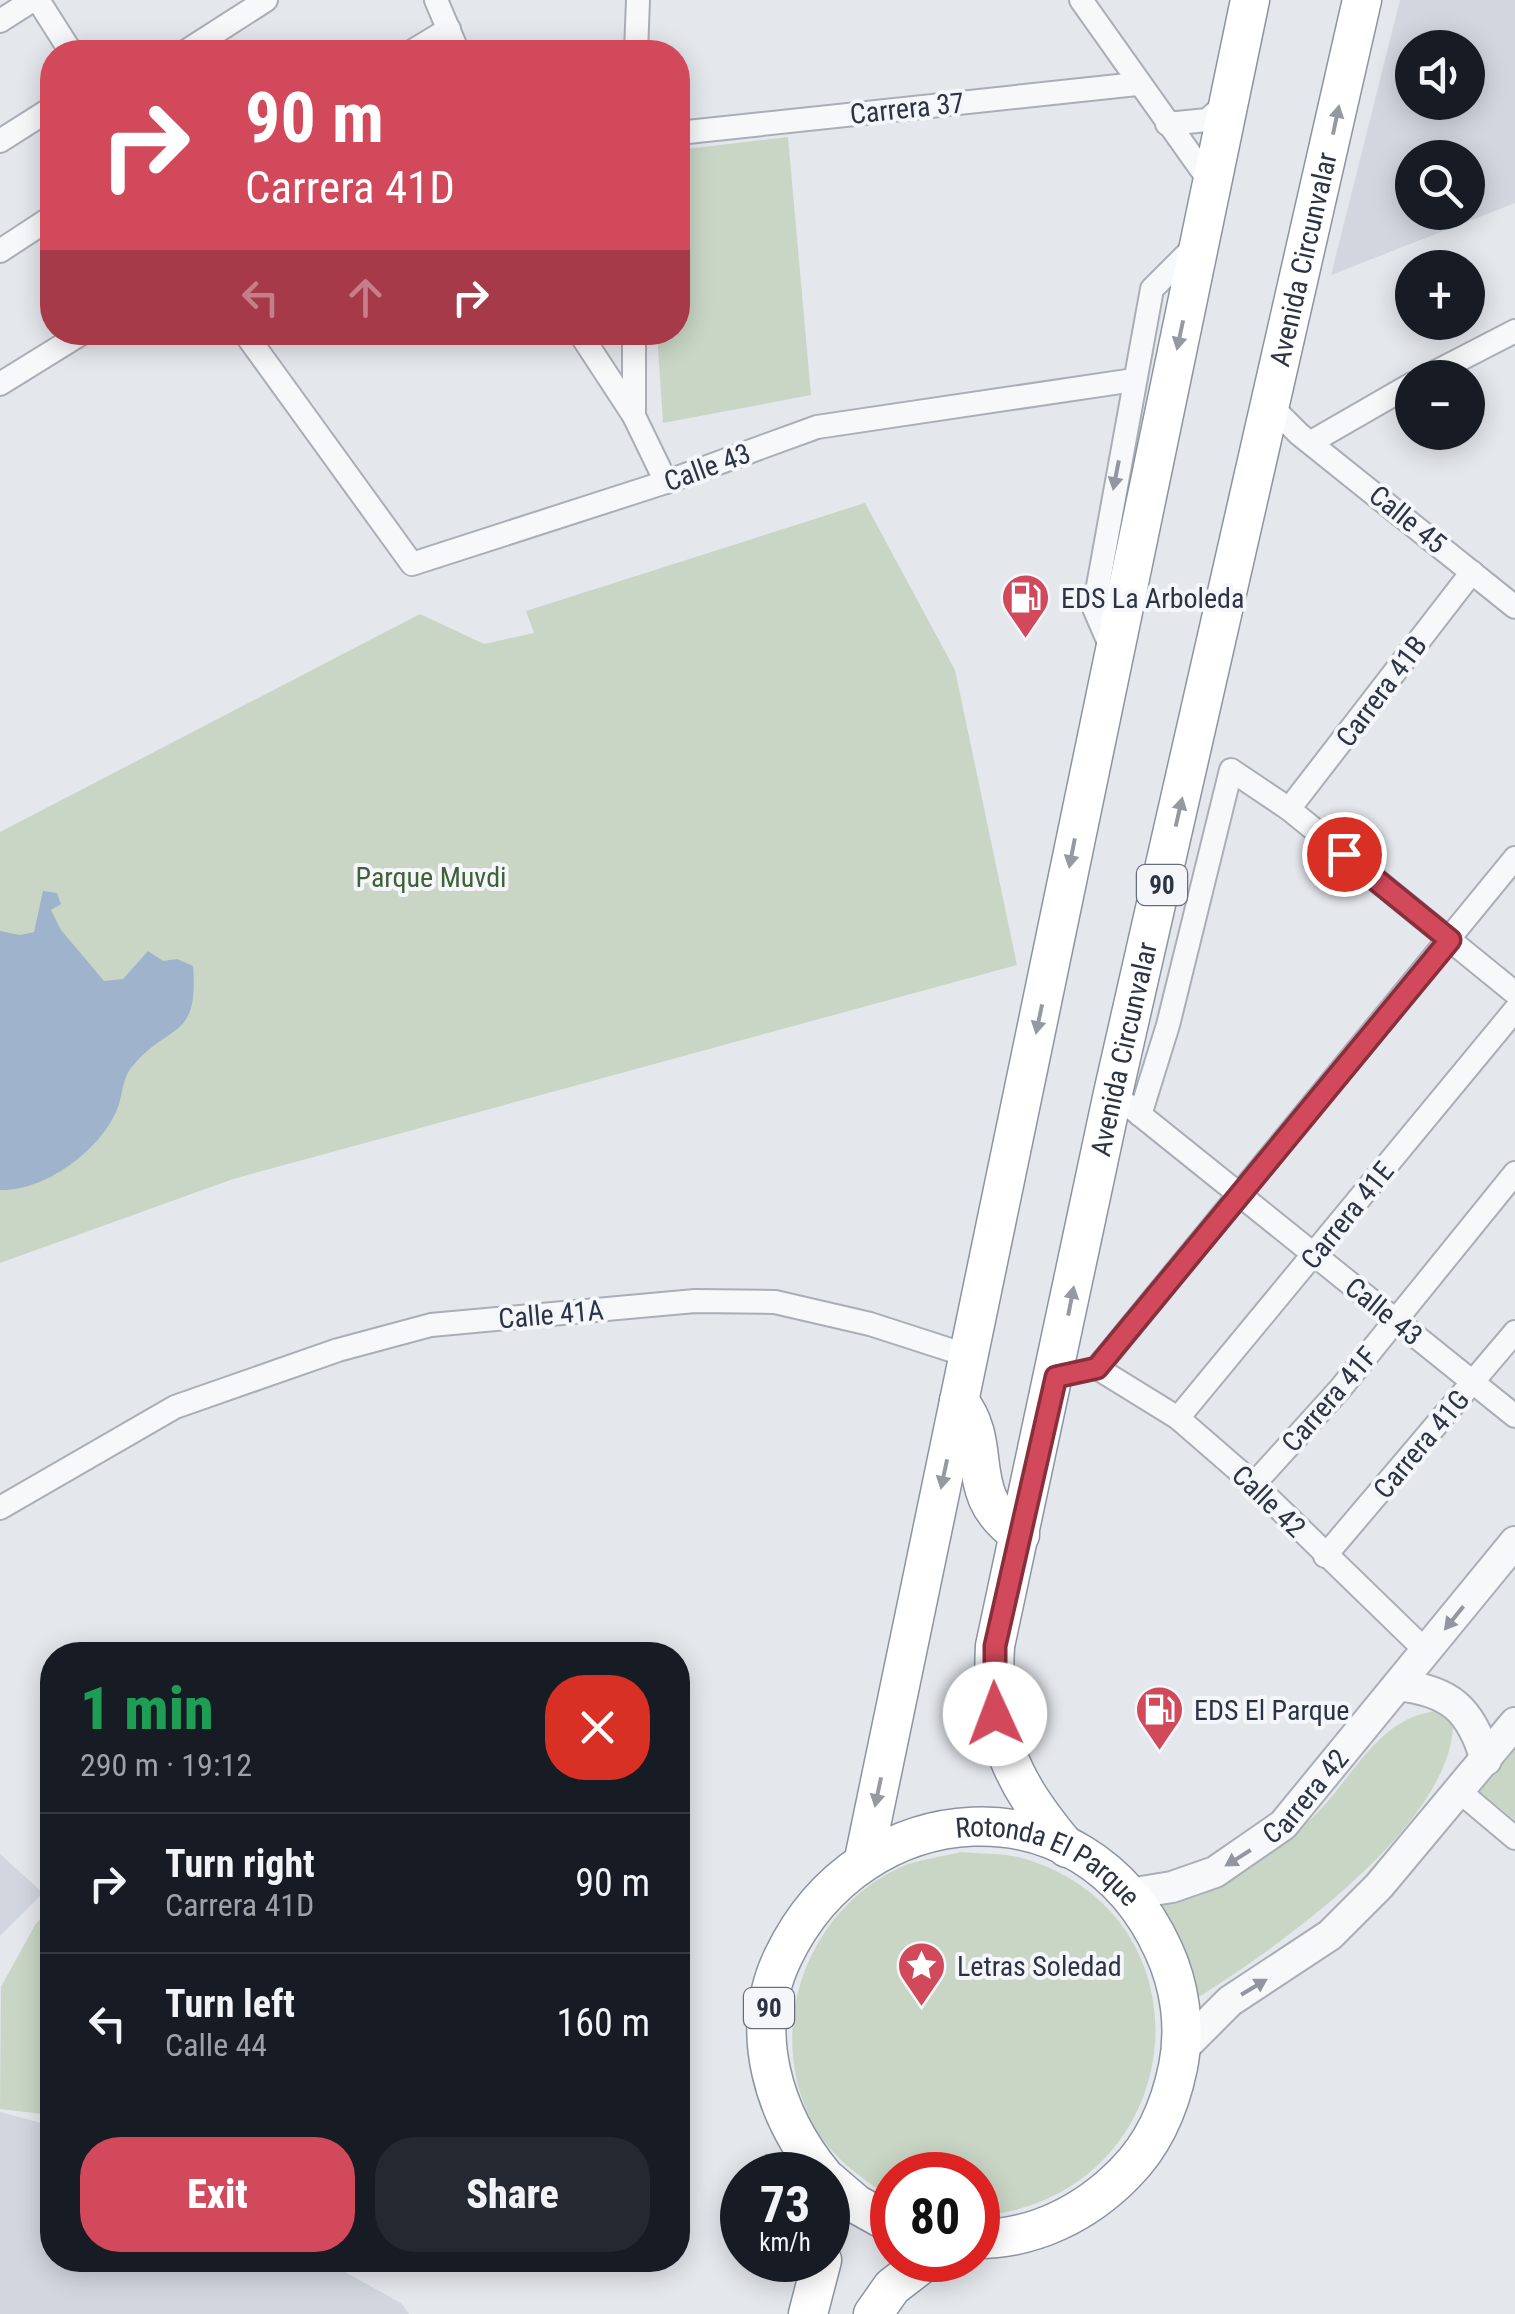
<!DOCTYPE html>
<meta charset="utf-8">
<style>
:root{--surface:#171b24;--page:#242831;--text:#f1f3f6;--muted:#9ea1a6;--line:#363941;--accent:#d1495b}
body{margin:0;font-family:"Roboto Condensed",sans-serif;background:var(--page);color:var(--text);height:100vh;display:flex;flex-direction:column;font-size:38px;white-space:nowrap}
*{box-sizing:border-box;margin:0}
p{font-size:32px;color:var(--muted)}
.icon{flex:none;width:55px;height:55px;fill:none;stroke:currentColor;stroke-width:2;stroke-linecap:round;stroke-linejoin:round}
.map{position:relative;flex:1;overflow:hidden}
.side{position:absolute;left:40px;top:1642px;width:650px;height:630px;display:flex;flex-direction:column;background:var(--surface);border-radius:40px;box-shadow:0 5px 25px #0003}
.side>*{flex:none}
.banner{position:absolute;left:40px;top:40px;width:650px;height:305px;border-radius:40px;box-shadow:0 5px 25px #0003;background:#d1495b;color:#fff;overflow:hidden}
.buttons{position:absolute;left:1395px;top:30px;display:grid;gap:20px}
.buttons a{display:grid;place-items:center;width:90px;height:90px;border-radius:50%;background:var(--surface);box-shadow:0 5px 25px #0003;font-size:50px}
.speed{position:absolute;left:720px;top:2152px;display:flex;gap:20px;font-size:50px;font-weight:700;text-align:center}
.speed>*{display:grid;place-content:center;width:130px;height:130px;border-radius:50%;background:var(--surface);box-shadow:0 5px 25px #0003;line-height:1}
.speed small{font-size:25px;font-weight:400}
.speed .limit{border:15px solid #d22;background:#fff;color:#111}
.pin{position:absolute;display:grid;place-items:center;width:85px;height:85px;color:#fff;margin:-42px;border:5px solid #fff;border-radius:50%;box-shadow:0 2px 10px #0007}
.me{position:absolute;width:110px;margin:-55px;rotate:358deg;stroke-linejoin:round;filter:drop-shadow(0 0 8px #0008)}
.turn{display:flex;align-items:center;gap:35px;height:210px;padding:0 40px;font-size:45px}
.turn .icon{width:130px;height:130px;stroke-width:2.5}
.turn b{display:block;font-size:70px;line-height:85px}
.lanes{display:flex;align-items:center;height:95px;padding:0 40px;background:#0003;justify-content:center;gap:50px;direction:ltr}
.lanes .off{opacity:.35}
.round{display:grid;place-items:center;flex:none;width:105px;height:105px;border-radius:40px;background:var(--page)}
.summary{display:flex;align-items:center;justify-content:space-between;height:170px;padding:0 40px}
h1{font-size:60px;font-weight:800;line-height:75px;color:#1e9e55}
.action{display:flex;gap:20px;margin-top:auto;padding:20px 40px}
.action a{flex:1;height:115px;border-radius:40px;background:var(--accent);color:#fff;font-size:40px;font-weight:800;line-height:115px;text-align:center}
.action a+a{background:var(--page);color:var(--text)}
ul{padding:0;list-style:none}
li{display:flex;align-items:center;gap:30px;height:140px;padding:0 40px;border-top:2px solid var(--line)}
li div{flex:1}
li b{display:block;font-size:38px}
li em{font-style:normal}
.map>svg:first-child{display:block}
.built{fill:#d2d6de;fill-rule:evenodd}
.green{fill:#c9d6c5}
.water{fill:#9fb4cc}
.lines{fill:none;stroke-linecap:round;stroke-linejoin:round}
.minor-casing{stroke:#a9aeb7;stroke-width:26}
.tertiary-casing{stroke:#a9aeb7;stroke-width:34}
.trunk-casing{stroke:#8b94a3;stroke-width:41}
.minor{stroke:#f7f8fa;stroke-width:22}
.tertiary{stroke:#f7f8fa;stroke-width:30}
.trunk{stroke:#fff;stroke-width:38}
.oneway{fill:#959aa2}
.oneway2{fill:#9196a0}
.route-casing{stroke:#882f3b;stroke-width:25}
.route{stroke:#d1495b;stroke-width:18}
.labels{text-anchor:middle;stroke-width:8;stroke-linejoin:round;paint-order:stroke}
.shield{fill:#f4f6f9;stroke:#676e7b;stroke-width:2.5}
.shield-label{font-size:25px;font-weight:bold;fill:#2b3445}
.street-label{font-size:28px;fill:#2b3445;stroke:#f4f6f9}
.poi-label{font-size:28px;fill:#2b3445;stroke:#f4f6f9;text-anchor:start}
.park-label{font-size:28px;fill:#3f6138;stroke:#f4f6f9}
</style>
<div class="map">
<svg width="1515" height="2314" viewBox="0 0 1515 2314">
<rect width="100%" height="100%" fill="#e4e7ec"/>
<g class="built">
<path d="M 1400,0 L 1515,0 L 1515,203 L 1331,275 ZM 1412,48 L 1468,48 L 1468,102 L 1412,102 ZM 1412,158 L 1468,158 L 1468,212 L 1412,212 Z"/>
<polygon points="0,1854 43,1893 0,1936"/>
<polygon points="0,2112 52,2126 52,2260 323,2260 401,2303 409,2314 0,2314"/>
</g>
<g class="green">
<polygon points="788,137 811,395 663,423 657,333 678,332 678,150"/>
<polygon points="865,503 955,670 1017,965 233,1179 0,1263 0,832 420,614 484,644 534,633 526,611"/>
<path d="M 1438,1711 L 1453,1723 C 1453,1825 1275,1949 1197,1998 L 1185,1950 L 1160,1903 C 1209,1889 1235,1880 1277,1848 C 1296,1833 1318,1814 1333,1795 C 1362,1760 1388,1715 1438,1711 Z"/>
<polygon points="1515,1747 1515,1820 1479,1791"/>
<path d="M 961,1852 C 980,1854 1004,1853 1022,1858 C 1222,1916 1189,2199 978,2216 L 978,2175 L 892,2175 L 892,2199 C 860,2177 828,2155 811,2120 C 765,2027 807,1910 901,1867 C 919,1859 942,1857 961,1852 Z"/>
<polygon points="52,1905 52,2115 0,2109 1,1987 35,1925"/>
</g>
<path class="water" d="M 43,891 L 57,893 L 61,904 L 51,910 L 61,930 L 104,981 L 123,979 L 148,951 L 163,961 L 177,959 L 193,966 C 199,1042 169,1021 131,1068 C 121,1081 123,1098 116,1112 C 98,1152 43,1192 0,1190 L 0,931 L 20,935 L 34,932 Z"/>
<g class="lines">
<defs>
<g id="minor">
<polyline points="38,0 71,52"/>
<polyline points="436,0 458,52"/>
<polyline points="1081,0 1213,186"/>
<polyline points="0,21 33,0"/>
<polyline points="185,52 266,0"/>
<polyline points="411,52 449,29"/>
<polyline points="636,52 638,0"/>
<polyline points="1167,124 1207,120 1229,101"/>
<polyline points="678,133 1137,84"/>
<polyline points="0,141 52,108"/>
<polyline points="0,251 52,217"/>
<polyline points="244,332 412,564 666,482 817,427 1134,380"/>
<polyline points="579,332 634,416 666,482"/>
<polyline points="1424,378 1515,331"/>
<polyline points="0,384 84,332"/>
<polyline points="1273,408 1299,434 1515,607"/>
<polyline points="634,416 634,332"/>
<polyline points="1313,441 1412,384"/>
<polyline points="1113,652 1094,608 1152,289 1195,246"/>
<polyline points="1289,809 1472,572"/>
<polyline points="1128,1105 1515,1416"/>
<polyline points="1140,1115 1168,1025 1231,770 1289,809 1515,993"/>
<polyline points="1097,1368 1515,858"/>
<polyline points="1097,1368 1178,1418 1254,1484 1427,1652"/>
<polyline points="1178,1418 1515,1010"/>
<polyline points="1254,1484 1340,1389 1515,1173"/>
<polyline points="0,1508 175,1407 338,1350 431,1325 695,1301 775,1302 870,1324 969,1356"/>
<polyline points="1325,1556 1515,1332"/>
<polyline points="1459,1791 1515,1838"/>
</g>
<g id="tertiary">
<path d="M 1398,1685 C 1450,1691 1471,1709 1486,1760"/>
<path id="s1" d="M 1129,1894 L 1172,1887 L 1215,1872 L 1283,1825 L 1515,1542"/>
<polyline points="1181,2050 1230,2001 1330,1935 1379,1886 1515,1723"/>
</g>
<g id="trunk">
<path d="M 959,1401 C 996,1448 959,1493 1020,1535"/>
<path id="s2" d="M 1067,1848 C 1010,1780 990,1736 995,1646 L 1113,1093 L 1362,0"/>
<polyline points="864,1859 1250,0"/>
<path id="s3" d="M 823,2175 C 774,2115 747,2031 783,1957 C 861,1793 1084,1776 1163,1949 C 1180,1985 1186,2027 1178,2067 C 1170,2106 1154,2144 1125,2173 C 1086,2213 1034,2239 978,2239"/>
<polyline points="828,2180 856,2204 892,2224"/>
<polyline points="808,2314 822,2260"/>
<polyline points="873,2314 892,2287 927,2260"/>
</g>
</defs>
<use href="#minor" class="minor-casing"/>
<use href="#tertiary" class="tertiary-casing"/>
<use href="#trunk" class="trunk-casing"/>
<use href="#minor" class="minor"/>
<use href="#tertiary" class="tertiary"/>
<use href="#trunk" class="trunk"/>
</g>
<defs><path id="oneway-solid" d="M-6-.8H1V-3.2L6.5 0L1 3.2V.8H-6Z" transform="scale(2.5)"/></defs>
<g class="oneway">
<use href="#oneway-solid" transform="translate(1336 120) rotate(-78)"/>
<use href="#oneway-solid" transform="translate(1180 335) rotate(102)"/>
<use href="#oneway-solid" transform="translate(1179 812) rotate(-77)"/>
<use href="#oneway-solid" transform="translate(1072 853) rotate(101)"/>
<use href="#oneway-solid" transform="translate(1039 1019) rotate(102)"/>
<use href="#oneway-solid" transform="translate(1071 1301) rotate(-79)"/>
<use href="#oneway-solid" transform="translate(944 1474) rotate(102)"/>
<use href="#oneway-solid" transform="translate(878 1792) rotate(102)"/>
</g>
<g class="oneway2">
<use href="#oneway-solid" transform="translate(1116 475) rotate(101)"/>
<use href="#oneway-solid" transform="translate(1454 1618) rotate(129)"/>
<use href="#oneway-solid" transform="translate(1238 1858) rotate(148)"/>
<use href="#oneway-solid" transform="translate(1254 1987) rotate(-31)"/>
</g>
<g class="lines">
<defs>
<polyline id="route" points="995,1714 995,1646 1056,1377 1097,1368 1450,940 1344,854"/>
</defs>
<use href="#route" class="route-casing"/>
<use href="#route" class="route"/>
</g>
<defs>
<symbol id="fuel-pin" viewBox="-11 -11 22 30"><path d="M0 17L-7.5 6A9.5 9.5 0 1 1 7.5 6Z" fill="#d1495b" stroke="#f4f6f9"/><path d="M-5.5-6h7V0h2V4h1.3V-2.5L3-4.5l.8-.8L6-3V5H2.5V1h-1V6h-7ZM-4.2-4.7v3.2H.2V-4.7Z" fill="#fff"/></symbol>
<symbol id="sight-pin" viewBox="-11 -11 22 30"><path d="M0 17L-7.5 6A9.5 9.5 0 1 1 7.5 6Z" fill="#d1495b" stroke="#f4f6f9"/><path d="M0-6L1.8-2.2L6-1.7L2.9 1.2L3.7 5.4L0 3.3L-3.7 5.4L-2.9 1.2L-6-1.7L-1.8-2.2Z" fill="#fff"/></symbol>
</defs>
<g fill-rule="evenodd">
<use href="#fuel-pin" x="998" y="570" width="55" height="75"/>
<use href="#fuel-pin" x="1132" y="1682" width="55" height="75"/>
<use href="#sight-pin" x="894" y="1938" width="55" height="75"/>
</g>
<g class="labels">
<g class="shield">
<rect x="1137" y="865" width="50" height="40" rx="8"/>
<rect x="744" y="1988" width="50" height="40" rx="8"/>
</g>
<g class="shield-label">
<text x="1162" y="894">90</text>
<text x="769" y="2017">90</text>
</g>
<g class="street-label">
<text transform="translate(907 108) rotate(-6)" y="10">Carrera 37</text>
<text dy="10" stroke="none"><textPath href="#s2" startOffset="1642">Avenida Circunvalar</textPath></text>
<text transform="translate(707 467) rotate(-20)" y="10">Calle 43</text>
<text transform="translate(1408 519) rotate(39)" y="10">Calle 45</text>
<text transform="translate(1381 691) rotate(-53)" y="10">Carrera 41B</text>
<text dy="10" stroke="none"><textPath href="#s2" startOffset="832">Avenida Circunvalar</textPath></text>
<text transform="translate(1347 1215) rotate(-51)" y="10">Carrera 41E</text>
<text transform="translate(1384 1311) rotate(39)" y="10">Calle 43</text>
<text transform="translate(551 1314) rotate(-5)" y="10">Calle 41A</text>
<text transform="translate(1329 1399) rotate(-49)" y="10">Carrera 41F</text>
<text transform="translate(1421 1444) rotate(-50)" y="10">Carrera 41G</text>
<text transform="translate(1269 1501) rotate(44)" y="10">Calle 42</text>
<text dy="10" stroke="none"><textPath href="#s1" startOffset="208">Carrera 42</textPath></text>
<text dy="10" stroke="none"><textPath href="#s3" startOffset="560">Rotonda El Parque</textPath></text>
</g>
<g class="poi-label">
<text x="1061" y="608">EDS La Arboleda</text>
<text x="1194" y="1720">EDS El Parque</text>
<text x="957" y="1976">Letras Soledad</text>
</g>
<g class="park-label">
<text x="431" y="887">Parque Muvdi</text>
</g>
</g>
</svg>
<div class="buttons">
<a><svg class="icon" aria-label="sound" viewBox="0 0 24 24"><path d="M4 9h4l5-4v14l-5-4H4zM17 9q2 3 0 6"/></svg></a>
<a><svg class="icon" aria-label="search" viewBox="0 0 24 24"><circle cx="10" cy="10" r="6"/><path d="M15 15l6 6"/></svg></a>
<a>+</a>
<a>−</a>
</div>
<div class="speed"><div>73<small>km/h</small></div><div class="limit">80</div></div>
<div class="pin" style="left:1344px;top:854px;background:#d93025"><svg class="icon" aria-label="arrive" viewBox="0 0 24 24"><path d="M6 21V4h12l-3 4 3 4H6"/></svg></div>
<svg class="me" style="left:995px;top:1714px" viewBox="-20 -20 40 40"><circle r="19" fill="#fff"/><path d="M0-13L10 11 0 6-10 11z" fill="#d1495b"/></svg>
<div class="banner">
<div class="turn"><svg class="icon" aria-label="right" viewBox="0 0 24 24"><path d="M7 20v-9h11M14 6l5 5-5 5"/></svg><div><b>90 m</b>Carrera 41D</div></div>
<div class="lanes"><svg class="icon off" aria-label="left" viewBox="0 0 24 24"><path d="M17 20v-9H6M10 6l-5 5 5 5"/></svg><svg class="icon off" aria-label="ahead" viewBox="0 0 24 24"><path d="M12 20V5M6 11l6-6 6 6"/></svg><svg class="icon" aria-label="right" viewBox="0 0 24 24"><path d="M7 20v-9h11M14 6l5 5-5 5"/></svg></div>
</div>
<section class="side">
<div class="summary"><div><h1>1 min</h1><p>290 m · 19:12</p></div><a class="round" style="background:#d93025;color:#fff"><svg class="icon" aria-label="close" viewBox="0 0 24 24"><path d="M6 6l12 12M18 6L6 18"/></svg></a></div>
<ul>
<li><svg class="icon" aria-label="right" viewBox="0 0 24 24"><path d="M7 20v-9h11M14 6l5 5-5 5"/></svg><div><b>Turn right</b><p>Carrera 41D</p></div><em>90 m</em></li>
<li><svg class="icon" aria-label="left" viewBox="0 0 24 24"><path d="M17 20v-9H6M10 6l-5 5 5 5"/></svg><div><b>Turn left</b><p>Calle 44</p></div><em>160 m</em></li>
</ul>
<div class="action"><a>Exit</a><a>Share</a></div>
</section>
</div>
